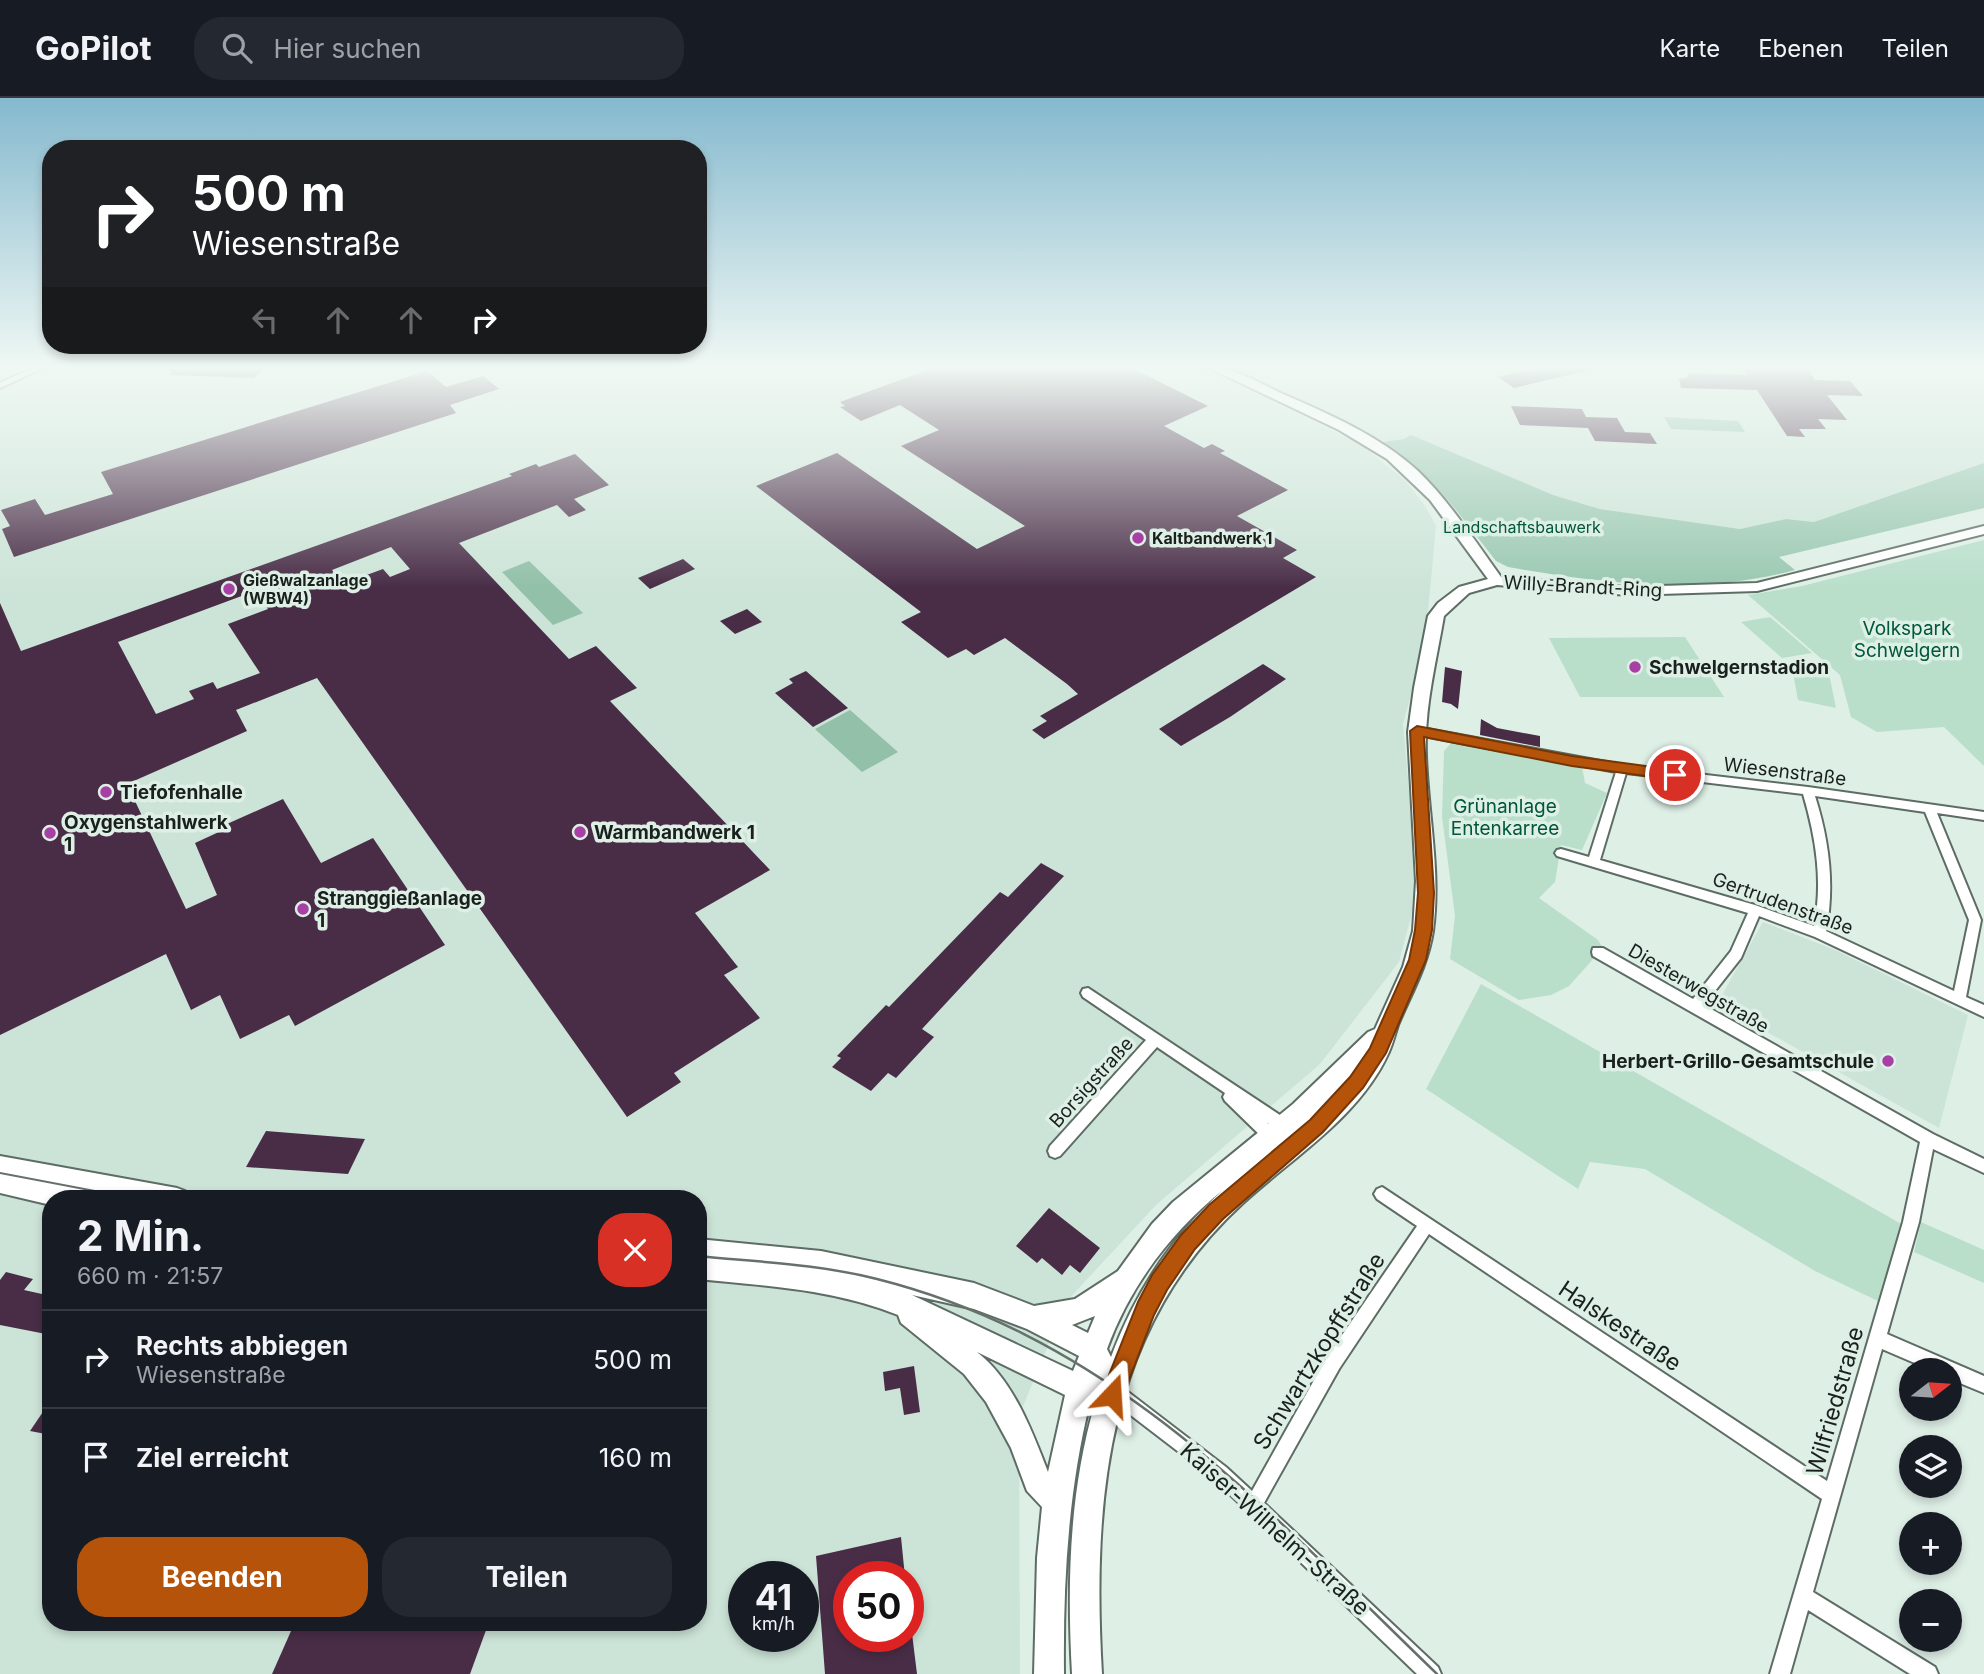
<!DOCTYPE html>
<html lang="de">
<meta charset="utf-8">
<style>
:root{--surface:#171b24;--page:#242831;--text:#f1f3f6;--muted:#9ea1a6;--line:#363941;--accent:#b45309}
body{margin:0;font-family:Inter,sans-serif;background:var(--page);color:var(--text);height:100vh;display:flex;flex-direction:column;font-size:26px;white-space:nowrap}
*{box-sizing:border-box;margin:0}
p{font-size:23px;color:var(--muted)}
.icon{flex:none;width:38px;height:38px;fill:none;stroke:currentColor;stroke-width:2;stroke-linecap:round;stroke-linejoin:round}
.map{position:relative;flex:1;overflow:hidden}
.drawer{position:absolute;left:42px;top:1092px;width:665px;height:441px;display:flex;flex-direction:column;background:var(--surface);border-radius:28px;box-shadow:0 4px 10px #0003}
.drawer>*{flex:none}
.guide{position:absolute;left:42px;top:42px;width:665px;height:214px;border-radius:28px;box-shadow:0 4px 10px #0003;background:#202124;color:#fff;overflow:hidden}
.needle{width:46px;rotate:73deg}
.controls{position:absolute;left:1899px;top:1260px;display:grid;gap:14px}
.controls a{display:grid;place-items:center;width:63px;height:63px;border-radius:50%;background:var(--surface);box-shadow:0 4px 10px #0003;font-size:35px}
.speed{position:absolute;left:728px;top:1463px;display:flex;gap:14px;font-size:35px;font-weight:700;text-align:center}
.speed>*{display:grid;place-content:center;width:91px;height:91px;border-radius:50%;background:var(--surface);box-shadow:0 4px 10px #0003;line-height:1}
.speed small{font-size:18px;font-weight:400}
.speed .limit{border:10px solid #d22;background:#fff;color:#111}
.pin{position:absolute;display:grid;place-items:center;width:60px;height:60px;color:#fff;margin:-30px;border:4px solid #fff;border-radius:50%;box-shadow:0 2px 7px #0007}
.me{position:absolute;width:77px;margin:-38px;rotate:20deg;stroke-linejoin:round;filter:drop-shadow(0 0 5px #0008)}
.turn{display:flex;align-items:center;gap:24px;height:147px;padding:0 35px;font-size:32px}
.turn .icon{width:91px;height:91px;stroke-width:2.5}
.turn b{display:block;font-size:49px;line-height:60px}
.lanes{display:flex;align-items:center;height:66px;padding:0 35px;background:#0003;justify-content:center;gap:35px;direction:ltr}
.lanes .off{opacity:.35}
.round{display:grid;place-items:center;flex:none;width:74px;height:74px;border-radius:28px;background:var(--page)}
.headline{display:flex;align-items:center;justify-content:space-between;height:119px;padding:0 35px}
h1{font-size:42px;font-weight:700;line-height:52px}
.primary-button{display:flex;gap:14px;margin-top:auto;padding:14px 35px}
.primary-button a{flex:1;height:80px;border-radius:28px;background:var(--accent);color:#fff;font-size:28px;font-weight:700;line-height:80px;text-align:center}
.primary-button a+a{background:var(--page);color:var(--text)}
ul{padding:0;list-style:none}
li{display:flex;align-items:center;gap:21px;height:98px;padding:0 35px;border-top:2px solid var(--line)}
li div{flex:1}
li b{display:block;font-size:26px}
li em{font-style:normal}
header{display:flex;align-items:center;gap:42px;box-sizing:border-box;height:98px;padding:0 35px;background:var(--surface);border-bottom:2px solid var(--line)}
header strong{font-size:33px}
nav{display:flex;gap:38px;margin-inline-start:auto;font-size:24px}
.search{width:490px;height:63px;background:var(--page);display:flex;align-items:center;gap:18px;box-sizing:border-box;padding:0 24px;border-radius:28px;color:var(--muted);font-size:26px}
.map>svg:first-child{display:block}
.built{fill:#cce4d7;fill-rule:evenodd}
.green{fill:#b9dfcb}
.forest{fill:#9ac8b1}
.water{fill:#92c0a8}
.building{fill:#492d47;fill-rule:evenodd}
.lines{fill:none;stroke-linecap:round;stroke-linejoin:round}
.street-casing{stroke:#5d6c64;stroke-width:4}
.secondary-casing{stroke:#5d6c64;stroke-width:4}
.street{fill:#fff;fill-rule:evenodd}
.secondary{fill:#fff;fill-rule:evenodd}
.tram-far1{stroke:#67716c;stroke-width:2}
.tram{stroke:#67716c;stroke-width:2.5}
.route{fill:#b45309;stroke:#753606;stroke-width:2}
.poi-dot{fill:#a640a4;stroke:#deefe6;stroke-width:2.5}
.labels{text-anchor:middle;stroke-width:7;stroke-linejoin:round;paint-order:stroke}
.far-park-label{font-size:16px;fill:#00573a;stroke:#deefe6}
.far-poi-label{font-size:16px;font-weight:bold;fill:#1a201d;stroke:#deefe6;text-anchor:start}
.street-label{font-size:19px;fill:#1a201d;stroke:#deefe6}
.park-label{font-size:19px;fill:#00573a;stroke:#deefe6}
.poi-label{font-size:19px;font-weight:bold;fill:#1a201d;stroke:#deefe6;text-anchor:start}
.near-street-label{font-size:23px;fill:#1a201d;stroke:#deefe6}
</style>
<header>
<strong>GoPilot</strong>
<div class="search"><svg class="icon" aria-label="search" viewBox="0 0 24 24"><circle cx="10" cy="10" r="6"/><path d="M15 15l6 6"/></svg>Hier suchen</div>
<nav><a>Karte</a><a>Ebenen</a><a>Teilen</a></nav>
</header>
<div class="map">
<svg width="1984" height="1576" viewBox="0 0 1984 1576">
<rect width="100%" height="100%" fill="#deefe6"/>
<g class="built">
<path d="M 0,269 L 1202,269 L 1362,347 L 1406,383 L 1425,408 L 1436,428 L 1425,545 L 1403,626 L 1418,792 L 1399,864 L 1320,966 L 1156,1107 L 1066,1204 L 1019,1318 L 1020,1576 L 0,1576 ZM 51,1101 L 698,1101 L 698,1524 L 51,1524 ZM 744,1479 L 803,1479 L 803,1538 L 744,1538 ZM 849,1479 L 908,1479 L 908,1538 L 849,1538 Z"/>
<polygon points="1984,269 1984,365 1814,424 1786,421 1740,431 1600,411 1553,397 1404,341 1382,344 1226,270"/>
<polygon points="1763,824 1835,852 1968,917 1939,1030 1717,906"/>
</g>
<g class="green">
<polygon points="1984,442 1984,668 1944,629 1877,634 1851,619 1840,577 1748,497 1802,488"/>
<polygon points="1770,519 1812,555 1782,560 1741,524"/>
<polygon points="1685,539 1724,599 1580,599 1549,540"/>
<polygon points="1791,564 1828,571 1836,610 1798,602"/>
<polygon points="1453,643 1582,669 1585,685 1607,695 1582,752 1561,747 1555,784 1539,800 1598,842 1603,850 1569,888 1551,897 1519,902 1450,861 1455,818 1442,719 1444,653"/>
<polygon points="1481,886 1903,1127 1880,1204 1815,1173 1645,1071 1590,1064 1578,1091 1426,991"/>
<polygon points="1921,1124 1984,1152 1984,1185 1914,1154"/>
</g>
<path class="forest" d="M 1411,337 L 1553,397 L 1600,411 L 1740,431 L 1786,421 L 1814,424 L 1984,365 L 1984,410 L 1779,459 L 1795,472 C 1702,497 1603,486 1508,469 L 1496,463 C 1458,415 1435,379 1382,344 L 1404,341 Z"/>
<g class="water">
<polygon points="1664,319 1738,323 1745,334 1671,331"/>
<polygon points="529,463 583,515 553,527 502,474"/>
<polygon points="850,612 898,654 862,674 815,631"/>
</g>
<g class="building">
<polygon points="171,270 265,270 254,280 171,277"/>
<polygon points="933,270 1132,270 1208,308 1164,328 1204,350 1212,346 1225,353 1220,355 1288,392 1237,418 1297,452 1283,460 1316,479 1044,641 1032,632 1047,623 1040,618 1078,596 1067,586 1005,540 974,557 966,551 948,560 901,524 921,514 756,388 837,355 977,451 1025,428 901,348 939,332 900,307 861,323 840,309 845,308 840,304"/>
<polygon points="1538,270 1584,270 1585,273 1514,290 1498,279"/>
<polygon points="1741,270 1807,270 1815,282 1850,283 1863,298 1827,297 1847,322 1818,321 1826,331 1799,331 1805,339 1787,338 1757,292 1681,290 1679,281 1686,280 1690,275 1747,277"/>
<polygon points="427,273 446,289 483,278 499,291 450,307 456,315 14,459 2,431 10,428 1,412 35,401 45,417 113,396 101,374"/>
<polygon points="1511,308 1582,311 1586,319 1617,320 1625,334 1650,335 1657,346 1595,343 1588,330 1520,327"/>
<path d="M 575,356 L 609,387 L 574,401 L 586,412 L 569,419 L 557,407 L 459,445 L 569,561 L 596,548 L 637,590 L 610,603 L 770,772 L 695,815 L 738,869 L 724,877 L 760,920 L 674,975 L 681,984 L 627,1019 L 317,580 L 236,612 L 247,633 L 127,686 L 186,811 L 217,797 L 195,745 L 221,733 L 218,730 L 283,701 L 321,765 L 373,740 L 445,847 L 295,928 L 289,917 L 240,941 L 220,897 L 191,912 L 166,856 L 0,937 L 0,505 L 21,553 L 512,378 L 509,376 L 536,366 L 539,369 ZM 391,449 L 410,471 L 390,479 L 383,471 L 342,486 L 332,472 ZM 255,493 L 268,511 L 228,526 L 260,575 L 217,591 L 213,584 L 189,593 L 194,601 L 156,616 L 118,544 Z"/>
<polygon points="683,461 695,471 650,491 638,480"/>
<polygon points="747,511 762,524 735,536 720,523"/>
<polygon points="1263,566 1286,581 1230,619 1181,648 1159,631"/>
<polygon points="1445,569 1462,573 1458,611 1451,606 1442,604"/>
<polygon points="806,573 848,610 813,629 775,595 793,585 789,581"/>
<polygon points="1481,621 1497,630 1540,638 1540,649 1480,637"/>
<polygon points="1041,765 1064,778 922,931 934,939 896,980 888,975 871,993 832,969 841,960 837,958 886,907 889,909 1000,794 1008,799"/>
<polygon points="266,1033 365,1041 348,1076 246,1069"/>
<polygon points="1049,1110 1100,1150 1080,1175 1070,1167 1062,1177 1042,1160 1037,1165 1016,1148"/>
<polygon points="6,1174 33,1181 24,1192 51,1198 51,1237 0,1227 0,1182"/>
<polygon points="914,1268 920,1314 904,1317 900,1290 885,1293 883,1274"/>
<polygon points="51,1302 51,1337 30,1333"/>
<polygon points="901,1439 905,1479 849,1479 849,1538 908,1538 908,1503 917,1576 825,1576 816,1458"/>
<polygon points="295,1524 489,1524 470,1576 272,1576"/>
</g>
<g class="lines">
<defs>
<g id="street">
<polygon points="35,269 45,269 0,290 0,285"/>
<path d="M 1417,629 L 1622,667 L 1808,689 L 1984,714 L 1984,722 L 1937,715 L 1981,822 L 1966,899 L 1984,907 L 1984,919 L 1815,839 L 1759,818 L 1741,860 L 1704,907 L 1933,1036 L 1984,1061 L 1984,1075 L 1933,1051 L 1919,1124 L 1887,1236 L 1984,1278 L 1984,1295 L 1950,1281 L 1950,1272 L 1931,1272 L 1882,1251 L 1813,1494 L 1935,1569 L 1938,1576 L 1910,1576 L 1808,1512 L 1790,1576 L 1770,1576 L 1822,1401 L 1429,1136 L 1339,1271 L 1264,1405 L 1438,1569 L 1441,1576 L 1417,1576 L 1214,1381 L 1107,1299 L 1105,1293 L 1107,1287 L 1113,1285 L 1119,1287 L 1226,1369 L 1252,1393 L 1327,1259 L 1417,1128 L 1377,1101 L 1374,1096 L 1377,1091 L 1382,1089 L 1827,1383 L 1903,1124 L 1920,1044 L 1593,858 L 1592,854 L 1593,850 L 1603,850 L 1693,901 L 1731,853 L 1748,815 L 1557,758 L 1555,755 L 1557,752 L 1561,751 L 1589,759 L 1616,674 L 1413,636 L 1412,633 L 1413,630 ZM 1626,675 L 1803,696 C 1816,740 1823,784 1814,828 L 1755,807 L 1600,762 ZM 1815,698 L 1925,714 L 1969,822 L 1954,893 L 1826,833 C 1835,787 1829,742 1815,698 Z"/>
<polygon points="1088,890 1292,1025 1294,1030 1292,1035 1287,1037 1266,1024 1281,1035 1283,1040 1281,1045 1276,1047 1266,1043 1225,1003 1223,999 1225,995 1157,949 1060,1058 1055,1060 1050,1058 1048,1053 1050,1048 1146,942 1083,899 1081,895 1083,891"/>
</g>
<g id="secondary">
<path d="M 1207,269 C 1234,269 1259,285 1283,296 C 1329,316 1380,338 1418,373 C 1450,404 1475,443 1501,479 L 1628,489 L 1757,485 L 1984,428 L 1984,436 L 1757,493 L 1628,497 L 1497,487 L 1469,495 L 1444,518 C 1436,565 1424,610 1426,658 C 1428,716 1441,774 1433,833 C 1428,867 1411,896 1398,927 C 1395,936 1393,945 1389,954 C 1360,1019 1293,1059 1243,1105 C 1106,1230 1092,1402 1102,1576 L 1072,1576 C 1067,1484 1069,1394 1095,1305 L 1090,1304 C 1068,1394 1063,1484 1064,1576 L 1034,1576 L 1037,1460 L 1042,1409 L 1027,1393 L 1011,1350 L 986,1304 L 964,1276 L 901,1225 L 898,1217 C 833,1191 767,1188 698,1181 L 698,1141 L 821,1153 L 974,1185 L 1034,1208 L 1075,1201 L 1118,1173 L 1152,1126 L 1173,1104 L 1293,1006 L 1368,934 L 1375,931 L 1403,869 L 1413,833 L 1416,783 L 1408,634 L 1414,590 L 1428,518 L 1438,505 L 1459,489 L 1488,481 L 1430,402 L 1387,361 L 1339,332 ZM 1223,1092 C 1172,1138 1135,1195 1111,1259 L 1107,1251 C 1130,1188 1171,1134 1223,1092 ZM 912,1197 L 974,1211 L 1027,1231 L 1079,1258 L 1073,1273 ZM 1095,1218 L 1088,1235 L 1072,1227 ZM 977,1254 L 1065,1297 L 1048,1374 C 1032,1333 1013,1282 977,1254 Z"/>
<polygon points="0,1058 177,1090 185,1093 189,1101 114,1101 82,1095 85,1101 51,1101 51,1107 0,1095"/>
</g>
</defs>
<use href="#street" class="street-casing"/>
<use href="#secondary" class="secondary-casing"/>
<use href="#street" class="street"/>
<use href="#secondary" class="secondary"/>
<polyline class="tram-far1" points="0,1075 137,1101"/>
<path class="tram" d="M 698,1158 C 758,1164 818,1166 877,1181 C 1115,1241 1267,1412 1437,1576"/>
</g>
<linearGradient id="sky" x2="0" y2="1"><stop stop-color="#85b9ce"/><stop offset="0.55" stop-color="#f0f8f4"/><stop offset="1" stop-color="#f0f8f4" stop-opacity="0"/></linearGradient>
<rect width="1984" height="490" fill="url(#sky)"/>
<polygon class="route" points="1417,628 1572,658 1675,672 1683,677 1675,682 1572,668 1424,639 1434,795 1432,832 1426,862 1386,955 1363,990 1323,1034 1223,1121 1195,1151 1167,1192 1154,1217 1120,1305 1112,1308 1105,1305 1101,1297 1138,1204 1152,1177 1181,1137 1209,1107 1310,1022 1350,979 1370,950 1409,862 1415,832 1418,795 1410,633"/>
<g class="poi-dot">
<circle cx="1138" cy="440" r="7"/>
<circle cx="229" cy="491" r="7"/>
<circle cx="1635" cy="569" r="7"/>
<circle cx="106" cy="694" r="7"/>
<circle cx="580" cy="734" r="7"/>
<circle cx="50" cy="735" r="7"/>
<circle cx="303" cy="811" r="7"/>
<circle cx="1888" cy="963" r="7"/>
</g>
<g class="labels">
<g class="far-park-label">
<text x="1522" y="435">Landschaftsbauwerk</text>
</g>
<g class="far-poi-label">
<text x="1152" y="446">Kaltbandwerk 1</text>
<text x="243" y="488">Gießwalzanlage<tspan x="243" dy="18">(WBW4)</tspan></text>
</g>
<g class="street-label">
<text transform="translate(1583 488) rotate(3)" y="7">Willy-Brandt-Ring</text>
<text transform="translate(1785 673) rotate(7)" y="7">Wiesenstraße</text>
<text transform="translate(1783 805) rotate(20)" y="7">Gertrudenstraße</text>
<text transform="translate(1699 890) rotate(30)" y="7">Diesterwegstraße</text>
<text transform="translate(1091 984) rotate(-48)" y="7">Borsigstraße</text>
</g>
<g class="park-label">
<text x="1907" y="537">Volkspark<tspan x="1907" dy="22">Schwelgern</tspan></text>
<text x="1505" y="715">Grünanlage<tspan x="1505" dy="22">Entenkarree</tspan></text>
</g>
<g class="poi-label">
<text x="1649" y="576">Schwelgernstadion</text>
<text x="120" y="701">Tiefofenhalle</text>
<text x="64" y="731">Oxygenstahlwerk<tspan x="64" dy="22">1</tspan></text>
<text x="594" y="741">Warmbandwerk 1</text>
<text x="317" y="807">Stranggießanlage<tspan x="317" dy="22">1</tspan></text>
<text x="1874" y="970" text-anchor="end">Herbert-Grillo-Gesamtschule</text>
</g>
<g class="near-street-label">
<text transform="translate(1620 1228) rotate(34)" y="8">Halskestraße</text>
<text transform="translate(1319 1253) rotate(-58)" y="8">Schwartzkopffstraße</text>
<text transform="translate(1835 1303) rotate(-74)" y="8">Wilfriedstraße</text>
<text transform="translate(1275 1431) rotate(42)" y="8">Kaiser-Wilhelm-Straße</text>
</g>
</g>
</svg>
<div class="controls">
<a><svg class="needle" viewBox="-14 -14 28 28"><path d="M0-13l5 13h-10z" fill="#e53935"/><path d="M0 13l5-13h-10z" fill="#9ea1a6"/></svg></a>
<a><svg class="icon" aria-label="layers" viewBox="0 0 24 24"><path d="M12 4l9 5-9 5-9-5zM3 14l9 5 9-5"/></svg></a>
<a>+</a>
<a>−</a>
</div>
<div class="speed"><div>41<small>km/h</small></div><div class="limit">50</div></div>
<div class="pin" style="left:1675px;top:677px;background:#d93025"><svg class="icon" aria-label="arrive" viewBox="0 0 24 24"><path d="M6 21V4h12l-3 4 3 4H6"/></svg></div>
<svg class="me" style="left:1112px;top:1297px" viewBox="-20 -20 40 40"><path d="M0-17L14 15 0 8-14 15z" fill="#b45309" stroke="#fff" stroke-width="4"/></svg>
<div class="guide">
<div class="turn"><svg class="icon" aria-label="right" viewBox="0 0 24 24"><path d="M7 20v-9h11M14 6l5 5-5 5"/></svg><div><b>500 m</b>Wiesenstraße</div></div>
<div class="lanes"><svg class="icon off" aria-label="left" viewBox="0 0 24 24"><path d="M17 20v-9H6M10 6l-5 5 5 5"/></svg><svg class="icon off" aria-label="ahead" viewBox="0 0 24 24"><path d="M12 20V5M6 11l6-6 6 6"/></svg><svg class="icon off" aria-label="ahead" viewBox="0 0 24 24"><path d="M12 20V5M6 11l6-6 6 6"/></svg><svg class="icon" aria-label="right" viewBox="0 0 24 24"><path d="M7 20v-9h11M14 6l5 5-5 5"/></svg></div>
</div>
<section class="drawer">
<div class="headline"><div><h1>2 Min.</h1><p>660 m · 21:57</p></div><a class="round" style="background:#d93025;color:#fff"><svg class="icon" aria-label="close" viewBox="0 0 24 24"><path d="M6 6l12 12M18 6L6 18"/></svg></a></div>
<ul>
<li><svg class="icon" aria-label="right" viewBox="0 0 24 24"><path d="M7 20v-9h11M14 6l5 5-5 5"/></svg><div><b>Rechts abbiegen</b><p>Wiesenstraße</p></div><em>500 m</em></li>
<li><svg class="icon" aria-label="arrive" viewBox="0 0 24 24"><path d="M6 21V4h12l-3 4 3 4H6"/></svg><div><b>Ziel erreicht</b></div><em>160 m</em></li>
</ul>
<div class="primary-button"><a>Beenden</a><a>Teilen</a></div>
</section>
</div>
